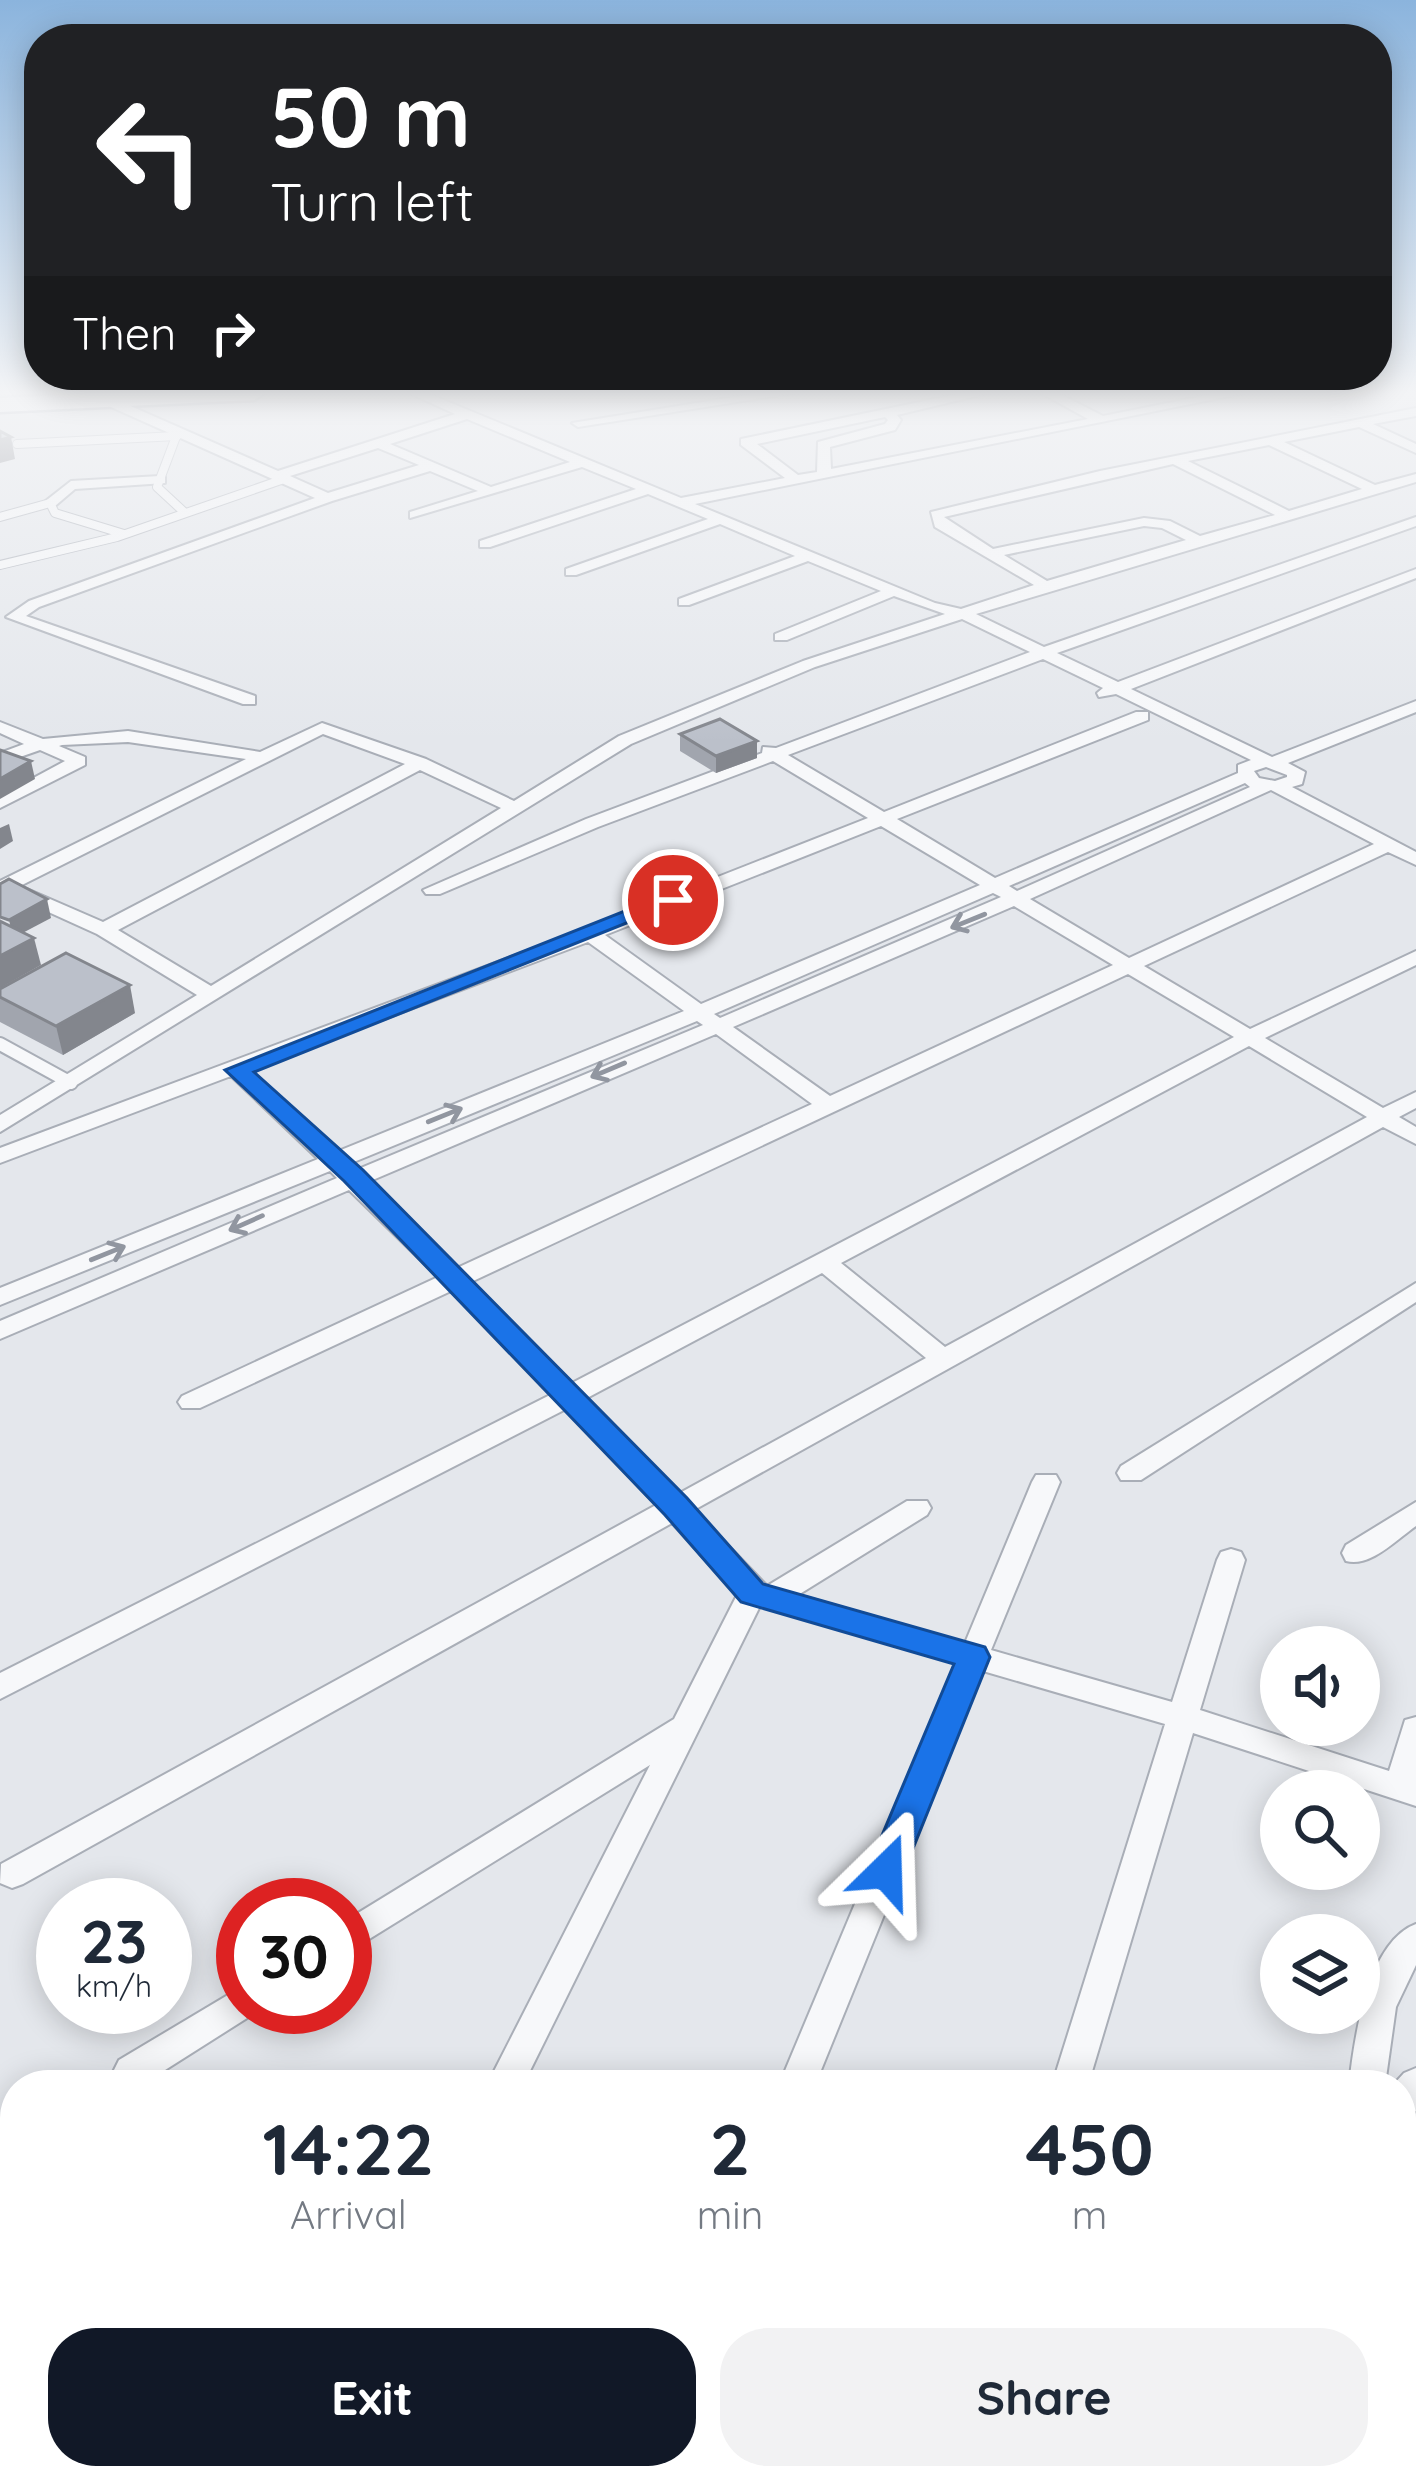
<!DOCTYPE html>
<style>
:root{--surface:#fff;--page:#f2f2f3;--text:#1f2937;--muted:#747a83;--accent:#111827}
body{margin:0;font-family:Quicksand,sans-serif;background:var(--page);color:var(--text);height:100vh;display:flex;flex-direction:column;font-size:45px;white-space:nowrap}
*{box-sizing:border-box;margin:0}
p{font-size:39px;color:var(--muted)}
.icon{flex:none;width:66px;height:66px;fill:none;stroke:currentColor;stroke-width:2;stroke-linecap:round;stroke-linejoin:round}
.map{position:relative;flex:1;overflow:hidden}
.panel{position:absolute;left:0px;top:2070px;width:1416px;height:420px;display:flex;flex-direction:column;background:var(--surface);border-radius:48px 48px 0 0;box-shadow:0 6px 30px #0003}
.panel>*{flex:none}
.hud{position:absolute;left:24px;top:24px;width:1368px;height:366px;border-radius:48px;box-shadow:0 6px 30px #0003;background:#202124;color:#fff;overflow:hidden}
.fabs{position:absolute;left:1260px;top:1626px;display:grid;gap:24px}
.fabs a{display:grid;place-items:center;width:120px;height:120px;border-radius:50%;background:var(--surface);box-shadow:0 6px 30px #0003;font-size:60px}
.speed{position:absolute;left:36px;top:1878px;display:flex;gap:24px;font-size:60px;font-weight:700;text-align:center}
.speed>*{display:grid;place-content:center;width:156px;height:156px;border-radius:50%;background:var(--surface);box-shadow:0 6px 30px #0003;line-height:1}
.speed small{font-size:30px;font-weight:400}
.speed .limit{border:18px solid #d22;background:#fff;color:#111}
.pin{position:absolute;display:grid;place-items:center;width:102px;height:102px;color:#fff;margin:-51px;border:6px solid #fff;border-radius:50%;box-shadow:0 3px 12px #0007}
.me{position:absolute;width:132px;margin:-66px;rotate:22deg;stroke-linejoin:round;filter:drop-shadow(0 0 9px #0008)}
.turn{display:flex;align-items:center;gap:42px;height:252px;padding:0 48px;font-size:54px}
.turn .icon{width:156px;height:156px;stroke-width:2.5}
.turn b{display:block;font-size:84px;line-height:102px}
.then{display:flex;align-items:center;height:114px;padding:0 48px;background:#0003;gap:24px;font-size:45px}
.eta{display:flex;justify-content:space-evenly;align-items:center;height:204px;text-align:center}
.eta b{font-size:72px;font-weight:700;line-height:84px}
.primary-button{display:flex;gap:24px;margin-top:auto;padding:24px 48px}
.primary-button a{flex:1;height:138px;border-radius:48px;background:var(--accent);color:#fff;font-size:48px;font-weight:700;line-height:138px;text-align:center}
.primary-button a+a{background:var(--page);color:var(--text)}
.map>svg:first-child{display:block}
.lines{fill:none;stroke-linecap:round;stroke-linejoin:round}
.lane-far1-casing{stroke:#a9aeb7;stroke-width:10}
.lane-casing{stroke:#a9aeb7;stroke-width:16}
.street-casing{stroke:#a9aeb7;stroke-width:4}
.highway-casing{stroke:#8b94a3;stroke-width:5}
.lane-far1{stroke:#f7f8fa;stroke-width:8}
.lane{stroke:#f7f8fa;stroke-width:12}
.street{fill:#f7f8fa;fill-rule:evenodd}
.highway{fill:#fff;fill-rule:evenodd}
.wall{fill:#a1a5ae}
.shaded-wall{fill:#83868d}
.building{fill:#bbc0ca;stroke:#83868d;stroke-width:3}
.oneway{stroke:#9196a0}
.route{fill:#1a73e8;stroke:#114b97;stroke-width:3}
</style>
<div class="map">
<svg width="1416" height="2490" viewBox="0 0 1416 2490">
<rect width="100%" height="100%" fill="#e4e7ec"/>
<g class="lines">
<defs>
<g id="lane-far1">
<polyline points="177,434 157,487 184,512"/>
<polyline points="17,444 177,436"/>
<polyline points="0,517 50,503 55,513 124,534"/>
<polyline points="0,565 117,537 281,480"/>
</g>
<polyline id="lane" points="0,1044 71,1083"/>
<g id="street">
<path d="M 409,393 L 427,393 L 681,498 L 785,478 L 741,445 L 741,439 L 963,393 L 989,393 L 897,415 L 901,420 L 895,430 L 830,447 L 831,469 L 1088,419 L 1041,393 L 1058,393 L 1103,416 L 1218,393 L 1245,393 L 695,504 L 935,603 L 961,609 L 1034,585 L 935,527 L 931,512 L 1100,471 L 1416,408 L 1416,416 L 1373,424 L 1416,444 L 1416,453 L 1359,427 L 1284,442 L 1375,485 L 1416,474 L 1416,482 L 976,614 L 1044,647 L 1416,517 L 1416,526 L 1057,653 L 1118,682 L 1416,569 L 1416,578 L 1131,689 L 1272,757 L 1416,701 L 1416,712 L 1288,763 L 1305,772 L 1302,784 L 1292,787 L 1416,852 L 1416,865 L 1388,852 L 1144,966 L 1250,1029 L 1416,951 L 1416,965 L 1265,1038 L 1383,1108 L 1416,1092 L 1416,1108 L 1399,1117 L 1416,1127 L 1416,1144 L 1383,1127 L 694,1510 L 767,1586 L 907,1501 L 927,1501 L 931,1508 L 927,1515 L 798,1595 L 965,1643 L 1032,1482 L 1036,1475 L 1056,1475 L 1060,1482 L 991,1650 L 1172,1702 L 1217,1560 L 1221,1552 L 1231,1549 L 1241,1552 L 1245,1560 L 1200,1710 L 1389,1771 L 1405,1720 L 1416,1717 L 1416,1806 L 1193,1733 L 1088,2085 L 1052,2085 L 1165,1724 L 983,1671 L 815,2085 L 779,2085 L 956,1663 L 760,1606 L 523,2085 L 487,2085 L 650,1765 L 345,1954 L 345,1921 L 674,1719 L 737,1595 L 672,1523 L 23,1884 L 12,1888 L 0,1883 L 1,1864 L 656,1505 L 566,1409 L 0,1699 L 0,1673 L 552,1394 L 451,1291 L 200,1408 L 182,1408 L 178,1402 L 182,1396 L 438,1277 L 349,1190 L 0,1339 L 0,1321 L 337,1178 L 330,1171 L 0,1305 L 0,1288 L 318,1159 L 231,1076 L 0,1163 L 0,1148 L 583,930 L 868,818 L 773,761 L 598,827 L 440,894 L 426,894 L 423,890 L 586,819 L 762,753 L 763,747 L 776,748 L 1030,652 L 962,619 L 815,667 L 631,744 L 0,1132 L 0,1115 L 197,995 L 97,934 L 11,895 L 9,890 L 0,889 L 0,881 L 246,759 L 128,742 L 62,745 L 59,746 L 85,757 L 85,765 L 0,808 L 0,796 L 65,761 L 40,750 L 0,764 L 0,753 L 24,744 L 0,733 L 0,722 L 43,739 L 128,731 L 260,752 L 322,723 L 426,759 L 514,801 L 619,736 L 803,661 L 945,614 L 894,596 L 787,640 L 775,640 L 775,634 L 881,591 L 808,561 L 689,605 L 679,605 L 679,599 L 795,556 L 720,524 L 576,575 L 566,575 L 566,569 L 708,519 L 648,494 L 490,547 L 480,547 L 480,541 L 636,489 L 582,467 L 410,518 L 410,512 L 478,491 L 430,471 L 332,501 L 39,607 L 26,616 L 255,696 L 255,704 L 243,704 L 6,617 L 29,601 L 315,498 L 102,403 L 102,397 L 110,397 L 278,471 L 455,414 ZM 885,417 L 888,420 L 885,424 L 818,442 L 817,472 L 798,475 L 757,444 ZM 467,419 L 570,462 L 491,487 L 390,444 ZM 1269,445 L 1362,489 L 1289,511 L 1188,461 ZM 378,448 L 419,465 L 328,493 L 290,476 ZM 1173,464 L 1275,515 L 1200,536 L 1170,521 L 1144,518 L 993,549 L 944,517 ZM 1144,526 L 1162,528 L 1186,540 L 1047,581 L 1004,555 ZM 1043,659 L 1103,688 L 1097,693 L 1099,697 L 1116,694 L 1251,760 L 1238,765 L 1238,773 L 995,878 L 897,819 L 1148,720 L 1148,712 L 1136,712 L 884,812 L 788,755 ZM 323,734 L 405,764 L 103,922 L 20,886 ZM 1266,767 L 1287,775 L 1287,777 L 1275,781 L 1259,778 L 1254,771 ZM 420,770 L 501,808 L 211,986 L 118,930 ZM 1245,783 L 1250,787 L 1017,891 L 1009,886 ZM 1271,790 L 1374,844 L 1129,958 L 1030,899 ZM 881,826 L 980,885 L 701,1004 L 605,935 ZM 993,893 L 1001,897 L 720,1018 L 714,1014 ZM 1014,906 L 1113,965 L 830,1096 L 733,1027 ZM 588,942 L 684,1011 L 336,1152 L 249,1070 ZM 1128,974 L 1234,1037 L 572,1383 L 471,1282 ZM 697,1021 L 703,1025 L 356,1170 L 349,1164 ZM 716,1034 L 812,1104 L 457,1268 L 368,1182 ZM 1249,1046 L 1367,1117 L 945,1347 L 841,1263 ZM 822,1273 L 926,1358 L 678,1494 L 587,1398 Z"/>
<polygon points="759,393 794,393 578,427 572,423"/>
<polygon points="160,476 165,477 165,483 75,489 55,506 43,503 71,481"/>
<polygon points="1416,1283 1416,1302 1141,1480 1121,1480 1117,1473 1121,1466"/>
<path d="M 1416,1502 L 1416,1526 C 1397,1539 1370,1568 1346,1561 L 1342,1553 L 1346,1545 Z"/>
<path d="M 1416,1924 L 1416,1965 L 1396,2007 L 1385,2085 L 1349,2085 C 1354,2040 1367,1942 1416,1924 Z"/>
<polygon points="243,1986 243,2007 258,2007 255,2013 143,2084 119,2084 113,2072 119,2060"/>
<polygon points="1416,2068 1416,2111 1401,2119 1401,2085 1393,2085 1404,2073"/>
</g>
<polygon id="highway" points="95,393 265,393 254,400 0,412 0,398"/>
</defs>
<use href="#lane-far1" class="lane-far1-casing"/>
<use href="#lane" class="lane-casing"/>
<use href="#street" class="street-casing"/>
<use href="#highway" class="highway-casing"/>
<use href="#lane-far1" class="lane-far1"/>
<use href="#lane" class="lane"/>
<use href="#street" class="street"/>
<use href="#highway" class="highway"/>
</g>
<g class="wall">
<polygon points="680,734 757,758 716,773 680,751"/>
<polygon points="0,989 135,1013 63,1055 0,1022"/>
</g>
<g class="shaded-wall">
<polygon points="11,437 15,459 0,463 0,440"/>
<polygon points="757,741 757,758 716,773 716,756"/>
<polygon points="31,761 35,779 0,799 0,779"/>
<polygon points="9,824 13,841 0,849 0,828"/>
<polygon points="47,899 51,918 13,938 9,920"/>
<polygon points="34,938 41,965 0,988 0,956"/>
<polygon points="130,985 135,1013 63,1055 56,1026"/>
</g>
<g class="building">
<polygon points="0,431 11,437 0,440"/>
<polygon points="720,719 757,741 716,756 680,734"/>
<polygon points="0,750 31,761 0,779"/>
<polygon points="9,879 47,899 9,920 0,917 0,884"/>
<polygon points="0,921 34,938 0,956"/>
<polygon points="66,953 130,985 56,1026 0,997 0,989"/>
</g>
<defs><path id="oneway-shaft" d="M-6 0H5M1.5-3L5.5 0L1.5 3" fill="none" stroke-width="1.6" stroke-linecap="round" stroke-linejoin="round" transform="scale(3)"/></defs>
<g class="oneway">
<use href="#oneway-shaft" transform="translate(968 921) rotate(158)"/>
<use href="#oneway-shaft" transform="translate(608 1070) rotate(157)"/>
<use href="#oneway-shaft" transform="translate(445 1115) rotate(-22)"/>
<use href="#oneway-shaft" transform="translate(246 1223) rotate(156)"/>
<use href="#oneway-shaft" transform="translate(108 1253) rotate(-22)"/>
</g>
<linearGradient id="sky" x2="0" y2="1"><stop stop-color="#8bb4dd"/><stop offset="0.53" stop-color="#f3f4f6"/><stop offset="1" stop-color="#f3f4f6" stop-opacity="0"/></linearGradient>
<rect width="1416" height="742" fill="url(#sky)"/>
<polygon class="route" points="665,895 684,900 254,1072 363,1170 687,1498 763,1584 985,1647 990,1657 904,1871 899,1882 886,1887 873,1882 867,1871 954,1664 741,1602 665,1515 344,1181 225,1070"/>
</svg>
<div class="fabs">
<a><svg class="icon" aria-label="sound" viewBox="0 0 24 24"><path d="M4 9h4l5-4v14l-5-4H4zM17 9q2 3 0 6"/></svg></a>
<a><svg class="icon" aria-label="search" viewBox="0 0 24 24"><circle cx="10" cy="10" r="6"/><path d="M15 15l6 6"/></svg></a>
<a><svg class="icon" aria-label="layers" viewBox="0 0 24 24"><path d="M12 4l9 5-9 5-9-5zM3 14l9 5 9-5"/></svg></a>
</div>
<div class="speed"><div>23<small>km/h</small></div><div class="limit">30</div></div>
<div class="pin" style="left:673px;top:900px;background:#d93025"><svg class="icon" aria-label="arrive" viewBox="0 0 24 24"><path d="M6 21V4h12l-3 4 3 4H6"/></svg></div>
<svg class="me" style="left:886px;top:1871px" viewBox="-20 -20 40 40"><path d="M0-17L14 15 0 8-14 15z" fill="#1a73e8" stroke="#fff" stroke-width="4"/></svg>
<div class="hud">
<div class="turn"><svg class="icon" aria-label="left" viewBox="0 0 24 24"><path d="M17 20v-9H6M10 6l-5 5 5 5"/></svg><div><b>50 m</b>Turn left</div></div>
<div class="then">Then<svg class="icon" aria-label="right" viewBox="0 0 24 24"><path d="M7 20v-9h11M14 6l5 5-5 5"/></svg></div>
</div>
<section class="panel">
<div class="eta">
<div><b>14:22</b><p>Arrival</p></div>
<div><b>2</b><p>min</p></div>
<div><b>450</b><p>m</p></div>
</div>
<div class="primary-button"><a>Exit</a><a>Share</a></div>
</section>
</div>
